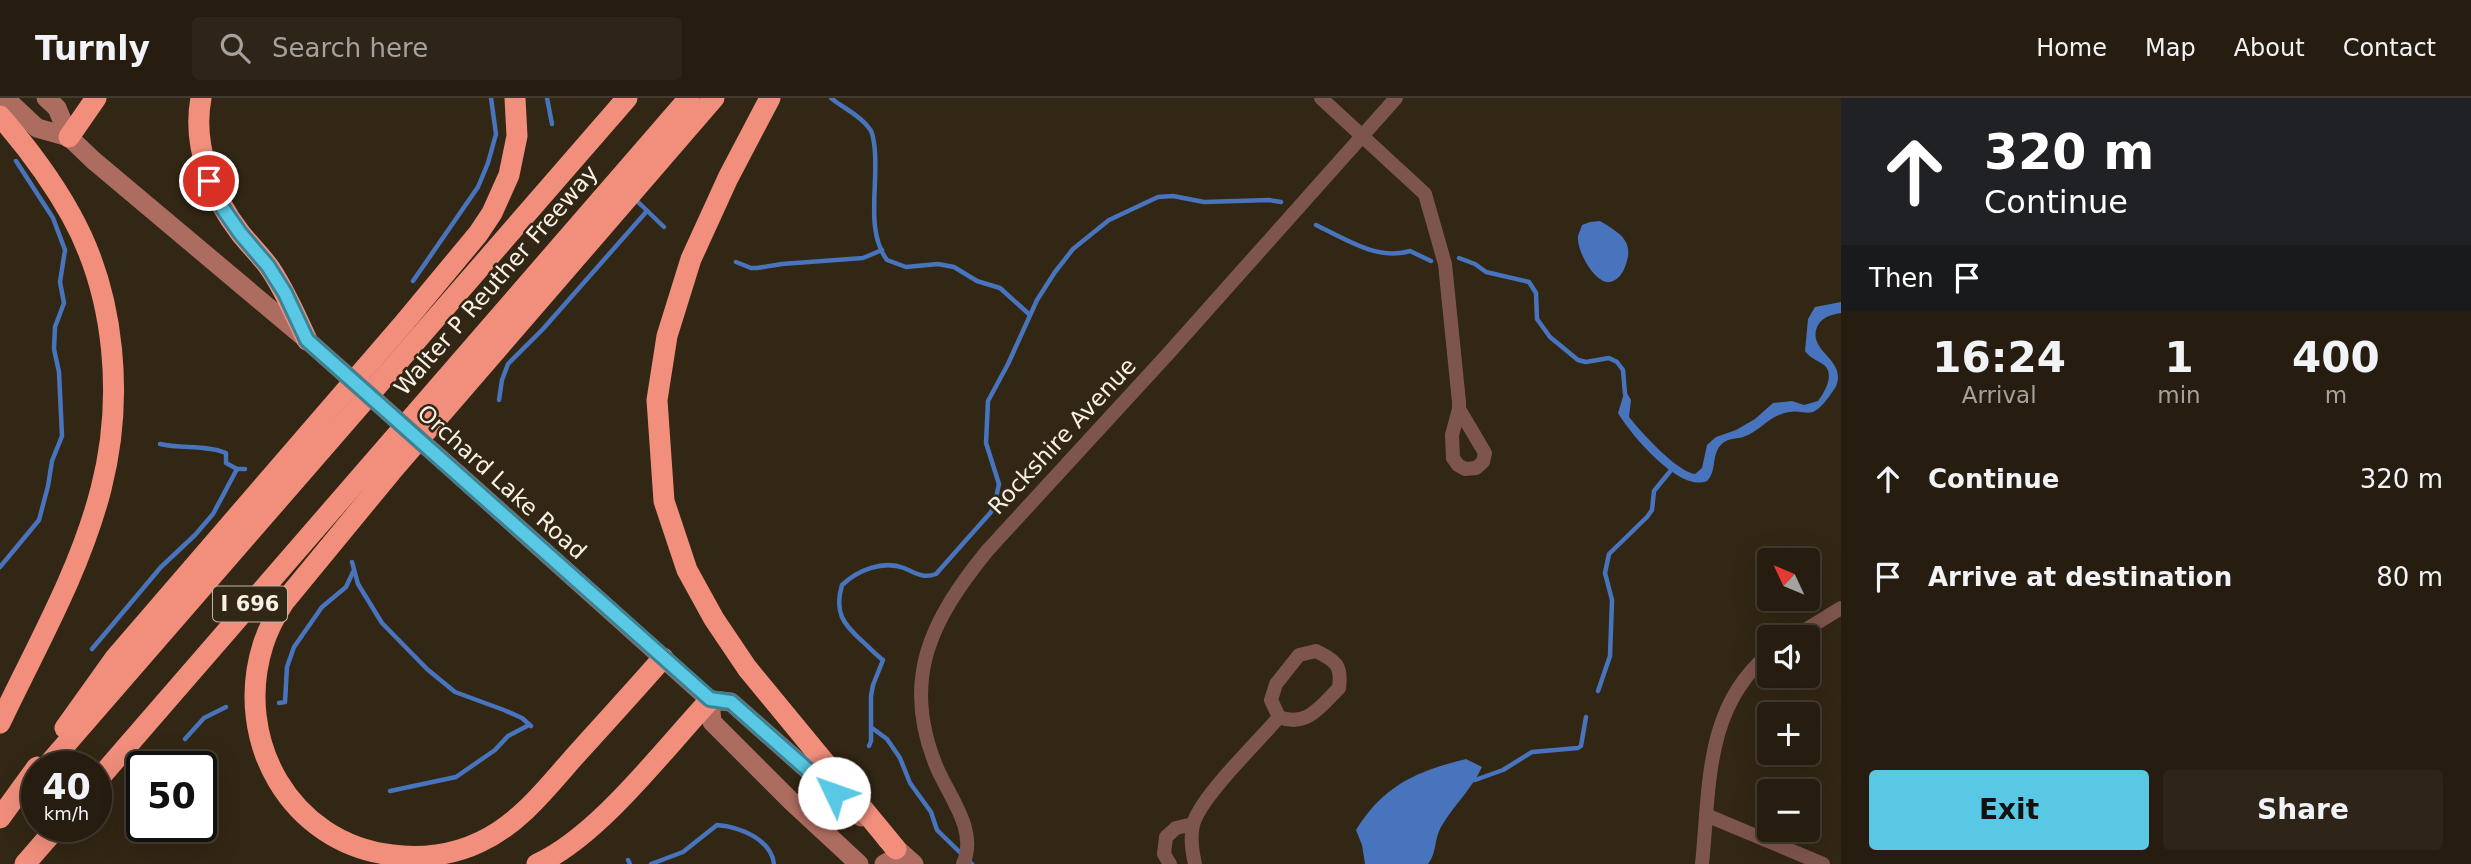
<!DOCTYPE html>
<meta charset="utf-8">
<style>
:root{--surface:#261c0f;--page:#2e2518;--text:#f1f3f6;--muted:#a4a19e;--line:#423a2f;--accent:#59c8e4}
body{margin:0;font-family:"DejaVu Sans",sans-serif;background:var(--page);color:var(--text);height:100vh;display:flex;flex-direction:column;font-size:26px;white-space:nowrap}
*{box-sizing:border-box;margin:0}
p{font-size:23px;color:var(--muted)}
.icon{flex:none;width:38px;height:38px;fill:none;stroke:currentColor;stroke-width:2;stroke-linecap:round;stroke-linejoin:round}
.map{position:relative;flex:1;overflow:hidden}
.panel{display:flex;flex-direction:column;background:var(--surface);width:630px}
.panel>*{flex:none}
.hud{background:#202124;color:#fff;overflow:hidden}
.needle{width:46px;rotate:314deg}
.tools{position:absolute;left:1757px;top:450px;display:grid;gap:14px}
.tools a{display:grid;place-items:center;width:63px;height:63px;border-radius:7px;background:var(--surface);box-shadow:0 7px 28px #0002,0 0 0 2px var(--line);font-size:35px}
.speed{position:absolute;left:21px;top:653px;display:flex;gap:14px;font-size:35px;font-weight:700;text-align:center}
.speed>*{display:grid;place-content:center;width:91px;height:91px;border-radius:50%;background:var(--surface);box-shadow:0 7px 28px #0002,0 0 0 2px var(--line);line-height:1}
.speed small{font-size:18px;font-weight:400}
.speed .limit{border:4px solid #111;border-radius:10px;background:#fff;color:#111}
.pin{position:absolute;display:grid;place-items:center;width:60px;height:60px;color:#fff;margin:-30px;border:4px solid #fff;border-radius:50%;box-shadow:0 2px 7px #0007}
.me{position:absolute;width:77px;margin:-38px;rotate:312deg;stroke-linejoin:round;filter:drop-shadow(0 0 5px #0008)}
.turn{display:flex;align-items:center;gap:24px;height:147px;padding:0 28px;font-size:32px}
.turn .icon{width:91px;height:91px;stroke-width:2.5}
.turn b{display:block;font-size:49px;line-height:60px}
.then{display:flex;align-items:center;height:66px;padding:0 28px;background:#0003;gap:14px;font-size:26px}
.eta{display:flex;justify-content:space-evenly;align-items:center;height:119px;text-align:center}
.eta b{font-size:42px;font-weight:800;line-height:49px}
.button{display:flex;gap:14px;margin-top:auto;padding:14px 28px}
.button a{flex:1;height:80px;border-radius:7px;background:var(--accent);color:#111;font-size:28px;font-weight:800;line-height:80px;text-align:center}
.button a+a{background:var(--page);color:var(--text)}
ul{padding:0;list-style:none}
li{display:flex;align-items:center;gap:21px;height:98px;padding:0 28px}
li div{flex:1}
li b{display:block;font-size:26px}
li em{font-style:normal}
header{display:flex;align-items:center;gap:42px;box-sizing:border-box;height:98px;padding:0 35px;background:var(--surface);border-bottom:2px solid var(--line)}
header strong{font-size:33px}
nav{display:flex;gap:38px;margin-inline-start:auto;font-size:24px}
.search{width:490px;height:63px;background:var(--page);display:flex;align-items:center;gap:18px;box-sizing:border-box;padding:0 24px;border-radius:7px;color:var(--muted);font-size:26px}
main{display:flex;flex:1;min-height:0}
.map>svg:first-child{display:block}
.water{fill:#4873bd}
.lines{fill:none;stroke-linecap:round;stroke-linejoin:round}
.stream{stroke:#4873bd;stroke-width:4.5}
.street{stroke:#7d554d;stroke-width:14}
.secondary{stroke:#ad6c60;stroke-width:19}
.highway{stroke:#f28e7c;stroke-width:21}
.secondary-bridge{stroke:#ad6c60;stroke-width:19}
.route-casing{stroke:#3a8294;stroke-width:18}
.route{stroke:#59c8e4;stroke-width:12}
.labels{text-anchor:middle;stroke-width:5;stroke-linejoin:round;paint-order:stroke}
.shield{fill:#322614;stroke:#bdb4a7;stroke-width:2}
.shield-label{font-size:21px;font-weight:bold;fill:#f9f1e6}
.street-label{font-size:23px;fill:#f9f1e6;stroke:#322614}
</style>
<header>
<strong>Turnly</strong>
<div class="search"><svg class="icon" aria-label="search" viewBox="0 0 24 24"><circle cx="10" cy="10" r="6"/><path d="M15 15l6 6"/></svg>Search here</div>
<nav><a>Home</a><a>Map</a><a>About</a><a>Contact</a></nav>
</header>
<main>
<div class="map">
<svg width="1841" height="766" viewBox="0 0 1841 766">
<rect width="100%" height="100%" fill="#322614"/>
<g class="water">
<path d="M 1600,123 C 1621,136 1635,143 1625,169 C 1623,175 1617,183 1610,184 C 1594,186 1576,151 1578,138 C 1579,134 1581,131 1582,127 L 1590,124 Z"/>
<path d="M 1841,204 L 1841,215 C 1830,217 1819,220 1816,232 C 1812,250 1833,258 1837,273 C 1839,280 1838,287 1833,293 C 1807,331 1808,305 1779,317 C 1766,322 1757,335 1743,339 C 1736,341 1729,340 1723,345 C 1710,356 1718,372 1707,383 C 1680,395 1631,337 1618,315 L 1625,292 L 1631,302 L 1629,319 C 1641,334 1677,374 1695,376 L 1702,370 L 1707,347 L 1716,339 L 1736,332 L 1755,321 L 1773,305 L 1792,303 L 1804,307 L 1818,303 C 1825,294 1835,276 1824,267 C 1817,262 1810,260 1805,253 L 1808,221 L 1815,209 Z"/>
<path d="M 1466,661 L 1482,669 C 1472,691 1453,708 1441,729 C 1434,741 1437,755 1428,766 L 1365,766 L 1362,747 L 1356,732 C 1384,687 1417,673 1466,661 Z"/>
</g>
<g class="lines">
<g class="stream">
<polyline points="547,0 552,26"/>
<path d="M 831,0 C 843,10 860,17 869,30 C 873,34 873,40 874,45 C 880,82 864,131 887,162 L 906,169 L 938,166 L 954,169 L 977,183 L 1000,190 L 1030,217"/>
<polyline points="638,104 664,129"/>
<path d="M 1316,127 C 1345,141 1378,163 1410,153 L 1431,163"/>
<polyline points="1459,160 1475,166 1486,174 1529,184 1536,195 1537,221 1550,239 1578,262 1586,264 1609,260 1617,264 1623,272 1625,296"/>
<polyline points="736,164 751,170 757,170 782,166 863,160 882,152"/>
<polyline points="413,183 478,89 488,65 496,36 491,0"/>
<polyline points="499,302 502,282 508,266 543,231 647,113"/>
<path d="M 160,346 C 182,351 206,347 226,355 L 226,365 L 237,371 L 245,371"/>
<polyline points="352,464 358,486 382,525 427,571 455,594 504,612 522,620 531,628"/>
<polyline points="0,469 39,422 48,388 52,363 62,338 59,274 54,251 55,229 64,205 60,184 65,152 53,120 16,63"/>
<polyline points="92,551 161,469 195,437 213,416 237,371"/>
<polyline points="1598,593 1610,558 1612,502 1605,475 1609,456 1647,419 1652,412 1654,393 1672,371"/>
<polyline points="279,605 285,604 287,569 294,549 322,509 346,489 353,474"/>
<polyline points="872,630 887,641 900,660 910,685 931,714 937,732 972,766"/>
<polyline points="185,641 204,620 226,609"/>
<path d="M 869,648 L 871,643 L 871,598 L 873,587 L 883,562 C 875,556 869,549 862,543 C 843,526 834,514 842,487 C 858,472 883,462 904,470 C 916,475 923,481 936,476 L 991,414 L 995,404 L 999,386 L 986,345 L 988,303 L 1008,266 L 1037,202 L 1055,174 L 1073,151 L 1109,122 L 1158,99 L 1173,98 L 1204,104 L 1269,102 L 1281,104"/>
<polyline points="1475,682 1503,672 1532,654 1578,650 1581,648 1586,619"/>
<polyline points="390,693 456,679 495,652 508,638 529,627"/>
<polyline points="628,762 630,766"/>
<path d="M 651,766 L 683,754 L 717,727 C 740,729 771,741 774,766"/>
</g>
<g class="street">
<polyline points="1321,0 1425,96 1445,166 1459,304 1459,311 1452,337 1453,360 1458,367 1465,371 1476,370 1483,364 1485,355 1459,311"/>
<polyline points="1794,539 1841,510"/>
<path d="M 1316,553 C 1336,563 1342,567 1339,590 C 1321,608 1307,630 1279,619 L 1271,602 L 1276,586 L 1299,557 Z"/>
<polyline points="1706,717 1823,766"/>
<path d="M 963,766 C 978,733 950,700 937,670 C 900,582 931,522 987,453 L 1167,257 L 1396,0"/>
<polyline points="1170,766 1164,756 1166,739 1176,730 1193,726"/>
<path d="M 1195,766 C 1192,753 1190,740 1193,727 C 1199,700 1259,643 1279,619"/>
<path d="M 1702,766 C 1710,690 1704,609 1769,556"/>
</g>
<g class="secondary">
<polyline points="5,0 37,30 69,39"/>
<polyline points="46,0 57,10 69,39 93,62 306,241"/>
<polyline points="459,377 710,602 731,604 861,719"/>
<polyline points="710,602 712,624 791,703 859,766"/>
<polyline points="886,741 914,766"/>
<polyline points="884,766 893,761 913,766"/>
</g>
<g class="highway">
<path d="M 201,0 C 192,48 212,99 241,136 C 250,147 261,158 269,169 C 285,192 295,217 307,242"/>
<polyline points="770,0 728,80 691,161 667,238 657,302 664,403 687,472 714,521 747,570 896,751"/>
<path d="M 0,18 C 27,49 51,81 71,117 C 116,198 124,302 101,391 C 80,473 36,549 0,625"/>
<polyline points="69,39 96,0"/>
<path d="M 663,560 C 634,593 604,626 574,659 C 546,691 519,726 480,744 C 453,757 421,761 392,757 C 290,745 233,642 263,547 C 268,531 275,518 284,504 L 391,374 L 714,0"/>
<polyline points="65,630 115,560 404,225 478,136 492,115 509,77 517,38 515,0"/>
<polyline points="47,668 627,0"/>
<polyline points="96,684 689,0"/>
<polyline points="0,720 37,669"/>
<polyline points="25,766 58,728"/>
<path d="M 537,766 C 598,739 664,651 710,602"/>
</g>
<polyline class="secondary-bridge" points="307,242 459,377"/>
</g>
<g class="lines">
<defs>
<polyline id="route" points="209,83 222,109 240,135 268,168 285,195 307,242 710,601 731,604 834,695"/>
</defs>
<use href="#route" class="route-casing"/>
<use href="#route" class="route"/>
</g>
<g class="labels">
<rect class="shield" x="213" y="488.5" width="74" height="35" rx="5"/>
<g class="shield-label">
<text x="250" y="513">I 696</text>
</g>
<g class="street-label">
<text transform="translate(496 182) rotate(-49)" y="8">Walter P Reuther Freeway</text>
<text transform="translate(1062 338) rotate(-47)" y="8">Rockshire Avenue</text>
<text transform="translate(502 384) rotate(42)" y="8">Orchard Lake Road</text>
</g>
</g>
</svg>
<div class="tools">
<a><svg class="needle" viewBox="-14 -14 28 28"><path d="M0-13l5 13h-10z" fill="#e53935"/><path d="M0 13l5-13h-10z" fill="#a4a19e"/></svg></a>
<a><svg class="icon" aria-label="sound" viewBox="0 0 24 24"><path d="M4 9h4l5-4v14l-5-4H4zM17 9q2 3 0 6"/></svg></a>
<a>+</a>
<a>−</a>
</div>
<div class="speed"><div>40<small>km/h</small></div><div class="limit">50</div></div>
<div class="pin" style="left:209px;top:83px;background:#d93025"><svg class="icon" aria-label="arrive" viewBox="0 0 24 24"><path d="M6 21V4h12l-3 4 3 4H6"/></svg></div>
<svg class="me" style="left:834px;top:695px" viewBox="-20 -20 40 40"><circle r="19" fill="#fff"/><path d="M0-13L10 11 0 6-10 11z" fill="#59c8e4"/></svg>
</div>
<section class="panel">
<div class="hud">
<div class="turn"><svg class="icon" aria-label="ahead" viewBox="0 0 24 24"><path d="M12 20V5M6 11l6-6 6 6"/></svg><div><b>320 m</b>Continue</div></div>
<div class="then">Then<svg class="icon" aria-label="arrive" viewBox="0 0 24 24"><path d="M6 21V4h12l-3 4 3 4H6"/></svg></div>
</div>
<div class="eta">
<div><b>16:24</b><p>Arrival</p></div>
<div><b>1</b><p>min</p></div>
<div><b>400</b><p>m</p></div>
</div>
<ul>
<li><svg class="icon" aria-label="ahead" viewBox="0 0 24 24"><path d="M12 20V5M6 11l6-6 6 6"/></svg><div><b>Continue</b></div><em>320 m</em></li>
<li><svg class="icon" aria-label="arrive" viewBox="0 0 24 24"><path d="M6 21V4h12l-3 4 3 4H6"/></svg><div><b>Arrive at destination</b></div><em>80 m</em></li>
</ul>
<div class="button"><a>Exit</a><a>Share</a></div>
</section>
</main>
